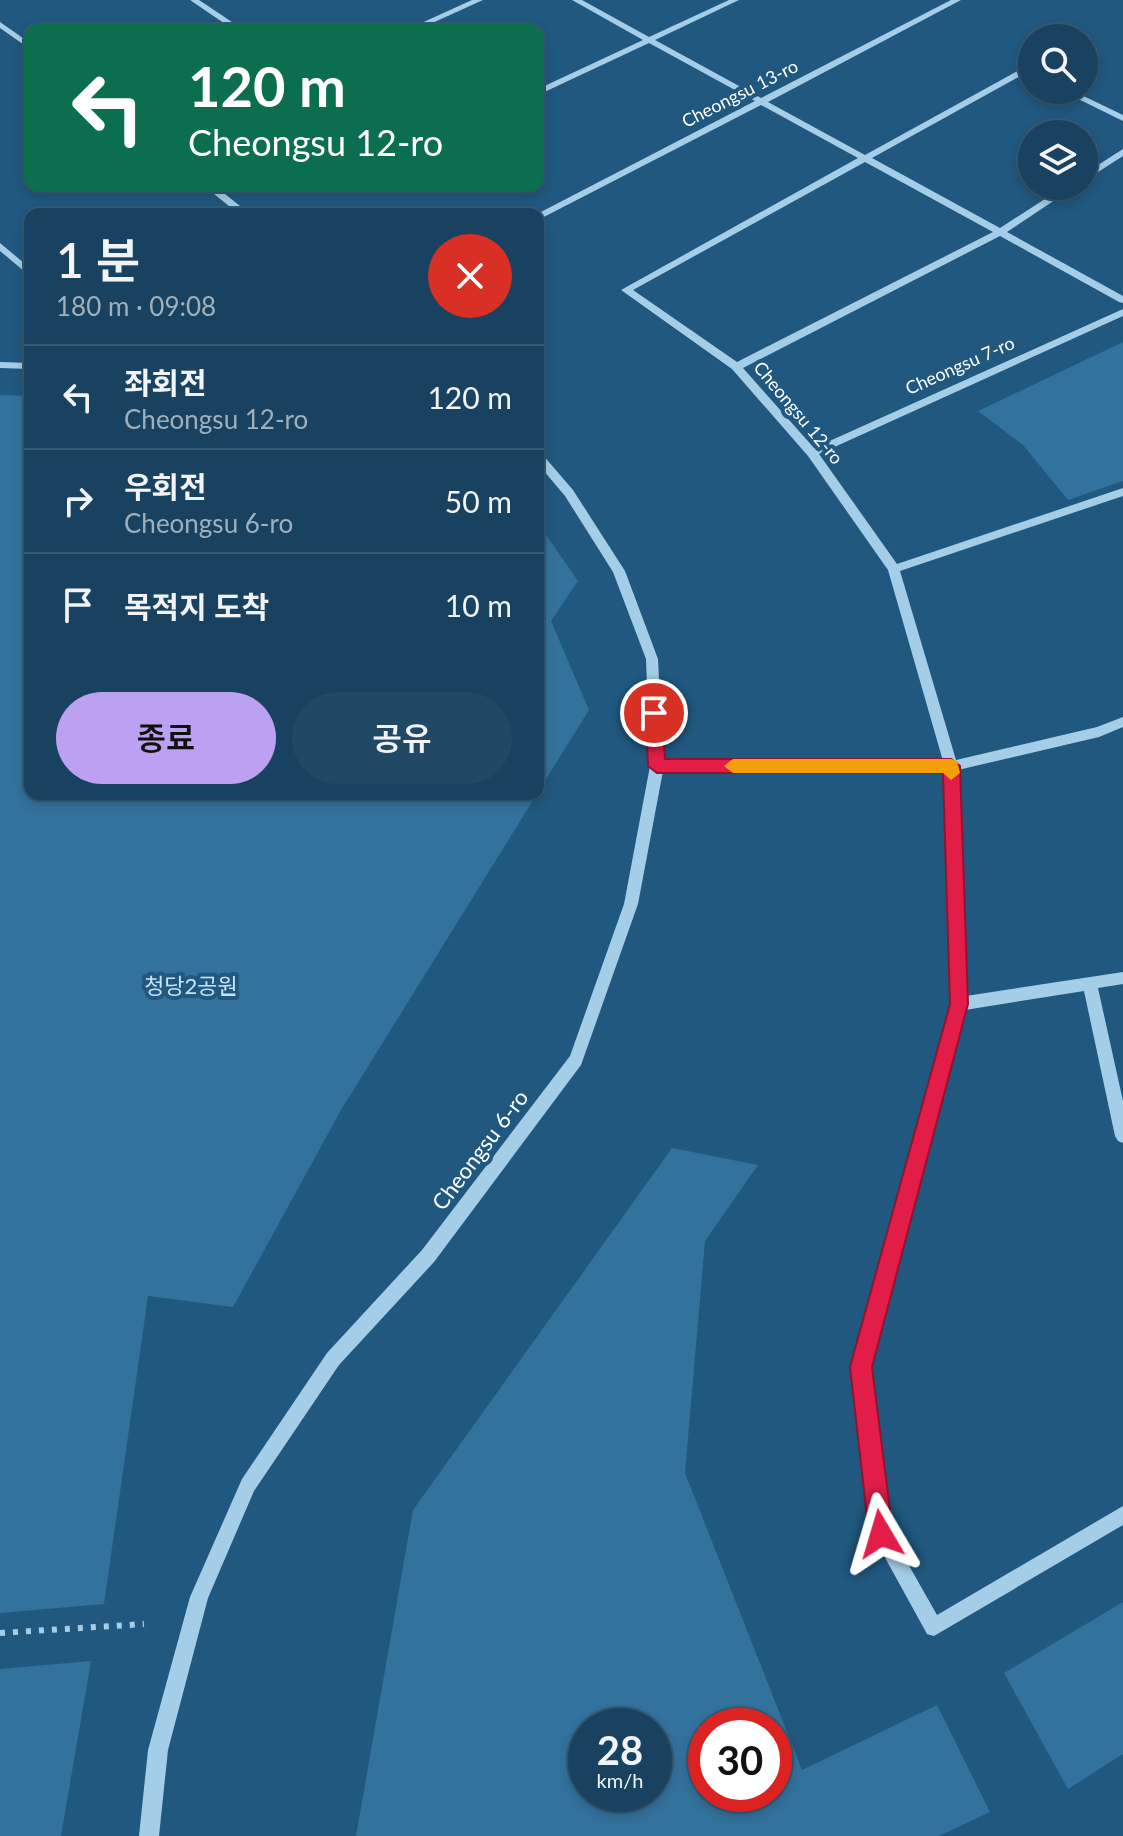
<!DOCTYPE html>
<html lang="ko">
<meta charset="utf-8">
<style>
:root{--surface:#18425f;--page:#214965;--text:#f1f3f6;--muted:#9fb0bd;--line:#365b74;--accent:#bca0f2}
body{margin:0;font-family:Lato,"Noto Sans KR",sans-serif;background:var(--page);color:var(--text);height:100vh;display:flex;flex-direction:column;font-size:30px;white-space:nowrap}
*{box-sizing:border-box;margin:0}
p{font-size:26px;color:var(--muted)}
.icon{flex:none;width:44px;height:44px;fill:none;stroke:currentColor;stroke-width:2;stroke-linecap:round;stroke-linejoin:round}
.map{position:relative;flex:1;overflow:hidden}
.sheet{position:absolute;left:24px;top:208px;width:520px;height:592px;display:flex;flex-direction:column;background:var(--surface);border-radius:16px;box-shadow:0 4px 12px #0003,0 0 0 2px var(--line)}
.sheet>*{flex:none}
.hud{position:absolute;left:24px;top:24px;width:520px;height:168px;border-radius:16px;box-shadow:0 4px 12px #0003,0 0 0 2px var(--line);background:#0b6e4f;color:#fff;overflow:hidden}
.tools{position:absolute;left:1018px;top:24px;display:grid;gap:16px}
.tools a{display:grid;place-items:center;width:80px;height:80px;border-radius:50%;background:var(--surface);box-shadow:0 4px 12px #0003,0 0 0 2px var(--line);font-size:40px}
.speed{position:absolute;left:568px;top:1708px;display:flex;gap:16px;font-size:40px;font-weight:700;text-align:center}
.speed>*{display:grid;place-content:center;width:104px;height:104px;border-radius:50%;background:var(--surface);box-shadow:0 4px 12px #0003,0 0 0 2px var(--line);line-height:1}
.speed small{font-size:20px;font-weight:400}
.speed .limit{border:12px solid #d22;background:#fff;color:#111}
.pin{position:absolute;display:grid;place-items:center;width:68px;height:68px;color:#fff;margin:-34px;border:4px solid #fff;border-radius:50%;box-shadow:0 2px 8px #0007}
.me{position:absolute;width:88px;margin:-44px;rotate:353deg;stroke-linejoin:round;filter:drop-shadow(0 0 6px #0008)}
.turn{display:flex;align-items:center;gap:28px;height:168px;padding:0 32px;font-size:36px}
.turn .icon{width:104px;height:104px;stroke-width:2.5}
.turn b{display:block;font-size:56px;line-height:68px}
.round{display:grid;place-items:center;flex:none;width:84px;height:84px;border-radius:42px;background:var(--page)}
.head{display:flex;align-items:center;justify-content:space-between;height:136px;padding:0 32px}
h1{font-size:48px;font-weight:600;line-height:60px}
.button{display:flex;gap:16px;margin-top:auto;padding:16px 32px}
.button a{flex:1;height:92px;border-radius:48px;background:var(--accent);color:#111;font-size:32px;font-weight:600;line-height:92px;text-align:center}
.button a+a{background:var(--page);color:var(--text)}
ul{padding:0;list-style:none}
li{display:flex;align-items:center;gap:24px;height:104px;padding:0 32px;border-top:2px solid var(--line)}
li div{flex:1}
li b{display:block;font-size:30px}
li em{font-style:normal}
.map>svg:first-child{display:block}
.green{fill:#33729d;fill-rule:evenodd}
.lines{fill:none;stroke-linecap:round;stroke-linejoin:round}
.path{stroke:#a4cde7;stroke-width:6;stroke-dasharray:5 8;stroke-linecap:butt}
.minor{fill:#a4cde7;fill-rule:evenodd}
.route{fill:#e11d48;stroke:#92132f;stroke-width:2}
.slow{fill:#f59e0b}
.labels{text-anchor:middle;stroke-width:8;stroke-linejoin:round;paint-order:stroke}
.far-street-label{font-size:18px;fill:#fff;stroke:#20587f}
.park-label{font-size:22px;fill:#c8e4f6;stroke:#20587f}
.street-label{font-size:22px;fill:#fff;stroke:#20587f}
</style>
<div class="map">
<svg width="1123" height="1836" viewBox="0 0 1123 1836">
<rect width="100%" height="100%" fill="#20587f"/>
<g class="green">
<polygon points="1123,342 1123,481 1068,500 1023,445 978,411"/>
<polygon points="0,395 30,396 30,794 537,794 341,1110 233,1307 148,1296 104,1604 0,1613"/>
<polygon points="538,523 578,581 551,621 589,710 538,792"/>
<path d="M 672,1148 L 758,1165 L 705,1241 L 685,1473 L 802,1770 L 937,1705 L 990,1812 L 939,1836 L 356,1836 L 413,1510 ZM 654,1726 L 654,1794 L 586,1794 L 586,1726 ZM 706,1726 L 774,1726 L 774,1794 L 706,1794 Z"/>
<polygon points="1123,1602 1123,1754 1068,1789 1004,1673"/>
<polygon points="91,1661 61,1836 0,1836 0,1669"/>
</g>
<g class="lines">
<polyline class="path" points="0,1633 144,1624"/>
<g class="minor">
<polygon points="190,0 199,0 244,30 234,30"/>
<polygon points="472,0 483,0 417,30 406,30"/>
<path d="M 572,0 L 582,0 L 649,37 L 729,0 L 739,0 L 655,40 L 761,98 L 951,0 L 961,0 L 768,102 L 865,155 L 1021,69 L 1032,72 L 1032,78 L 1024,74 L 872,158 L 1000,228 L 1065,186 L 1076,186 L 1007,232 L 1123,296 L 1123,303 L 1119,302 L 1000,236 L 743,368 L 814,448 L 1123,309 L 1123,316 L 819,454 L 897,564 L 1123,488 L 1123,496 L 900,571 L 956,760 L 1097,727 L 1123,717 L 1123,727 L 1099,737 L 958,770 L 966,996 L 1123,972 L 1123,984 L 1098,988 L 1123,1101 L 1123,1143 L 1118,1141 L 1115,1136 L 1084,991 L 965,1010 L 869,1367 L 890,1532 L 937,1615 L 1123,1506 L 1123,1525 L 934,1636 L 927,1634 L 872,1534 L 853,1367 L 952,1004 L 945,771 L 663,771 L 638,904 L 581,1065 L 434,1262 L 339,1365 L 254,1491 L 208,1598 L 168,1750 L 159,1836 L 139,1836 L 148,1750 L 190,1597 L 242,1479 L 327,1353 L 422,1250 L 570,1056 L 624,904 L 650,766 L 646,659 L 613,572 L 565,496 L 538,464 L 538,453 L 542,454 L 573,490 L 625,571 L 658,659 L 663,761 L 943,761 L 888,570 L 808,456 L 732,369 L 621,290 L 858,158 L 761,105 L 538,220 L 537,214 L 755,101 L 649,43 L 538,95 L 538,89 L 643,40 ZM 865,162 L 993,232 L 737,362 L 633,290 Z"/>
<polygon points="0,22 30,43 30,49 0,28"/>
<polygon points="1060,90 1071,90 1123,115 1123,121"/>
<polygon points="1123,149 1123,156 1084,181 1084,174"/>
<polygon points="204,186 215,186 250,214 239,214"/>
<polygon points="0,243 30,268 30,276 0,251"/>
<polygon points="0,362 30,363 30,369 0,368"/>
</g>
</g>
<polygon class="route" points="654,706 662,713 665,759 951,759 960,766 968,1004 872,1367 893,1534 889,1542 881,1546 873,1542 869,1534 850,1367 950,1004 943,773 657,773 648,766 646,713"/>
<polygon class="slow" points="733,759 951,759 957,761 960,773 951,780 943,773 733,773 724,766"/>
<g class="labels">
<g class="far-street-label">
<text transform="translate(740 94) rotate(-27)" y="6">Cheongsu 13-ro</text>
<text transform="translate(960 366) rotate(-24)" y="6">Cheongsu 7-ro</text>
<text transform="translate(798 413) rotate(50)" y="6">Cheongsu 12-ro</text>
</g>
<g class="park-label">
<text x="191" y="994">청당2공원</text>
</g>
<g class="street-label">
<text transform="translate(480 1150) rotate(-53)" y="8">Cheongsu 6-ro</text>
</g>
</g>
</svg>
<div class="tools">
<a><svg class="icon" aria-label="search" viewBox="0 0 24 24"><circle cx="10" cy="10" r="6"/><path d="M15 15l6 6"/></svg></a>
<a><svg class="icon" aria-label="layers" viewBox="0 0 24 24"><path d="M12 4l9 5-9 5-9-5zM3 14l9 5 9-5"/></svg></a>
</div>
<div class="speed"><div>28<small>km/h</small></div><div class="limit">30</div></div>
<div class="pin" style="left:654px;top:713px;background:#d93025"><svg class="icon" aria-label="arrive" viewBox="0 0 24 24"><path d="M6 21V4h12l-3 4 3 4H6"/></svg></div>
<svg class="me" style="left:881px;top:1534px" viewBox="-20 -20 40 40"><path d="M0-17L14 15 0 8-14 15z" fill="#e11d48" stroke="#fff" stroke-width="4"/></svg>
<div class="hud">
<div class="turn"><svg class="icon" aria-label="left" viewBox="0 0 24 24"><path d="M17 20v-9H6M10 6l-5 5 5 5"/></svg><div><b>120 m</b>Cheongsu 12-ro</div></div>
</div>
<section class="sheet">
<div class="head"><div><h1>1 분</h1><p>180 m · 09:08</p></div><a class="round" style="background:#d93025;color:#fff"><svg class="icon" aria-label="close" viewBox="0 0 24 24"><path d="M6 6l12 12M18 6L6 18"/></svg></a></div>
<ul>
<li><svg class="icon" aria-label="left" viewBox="0 0 24 24"><path d="M17 20v-9H6M10 6l-5 5 5 5"/></svg><div><b>좌회전</b><p>Cheongsu 12-ro</p></div><em>120 m</em></li>
<li><svg class="icon" aria-label="right" viewBox="0 0 24 24"><path d="M7 20v-9h11M14 6l5 5-5 5"/></svg><div><b>우회전</b><p>Cheongsu 6-ro</p></div><em>50 m</em></li>
<li><svg class="icon" aria-label="arrive" viewBox="0 0 24 24"><path d="M6 21V4h12l-3 4 3 4H6"/></svg><div><b>목적지 도착</b></div><em>10 m</em></li>
</ul>
<div class="button"><a>종료</a><a>공유</a></div>
</section>
</div>
